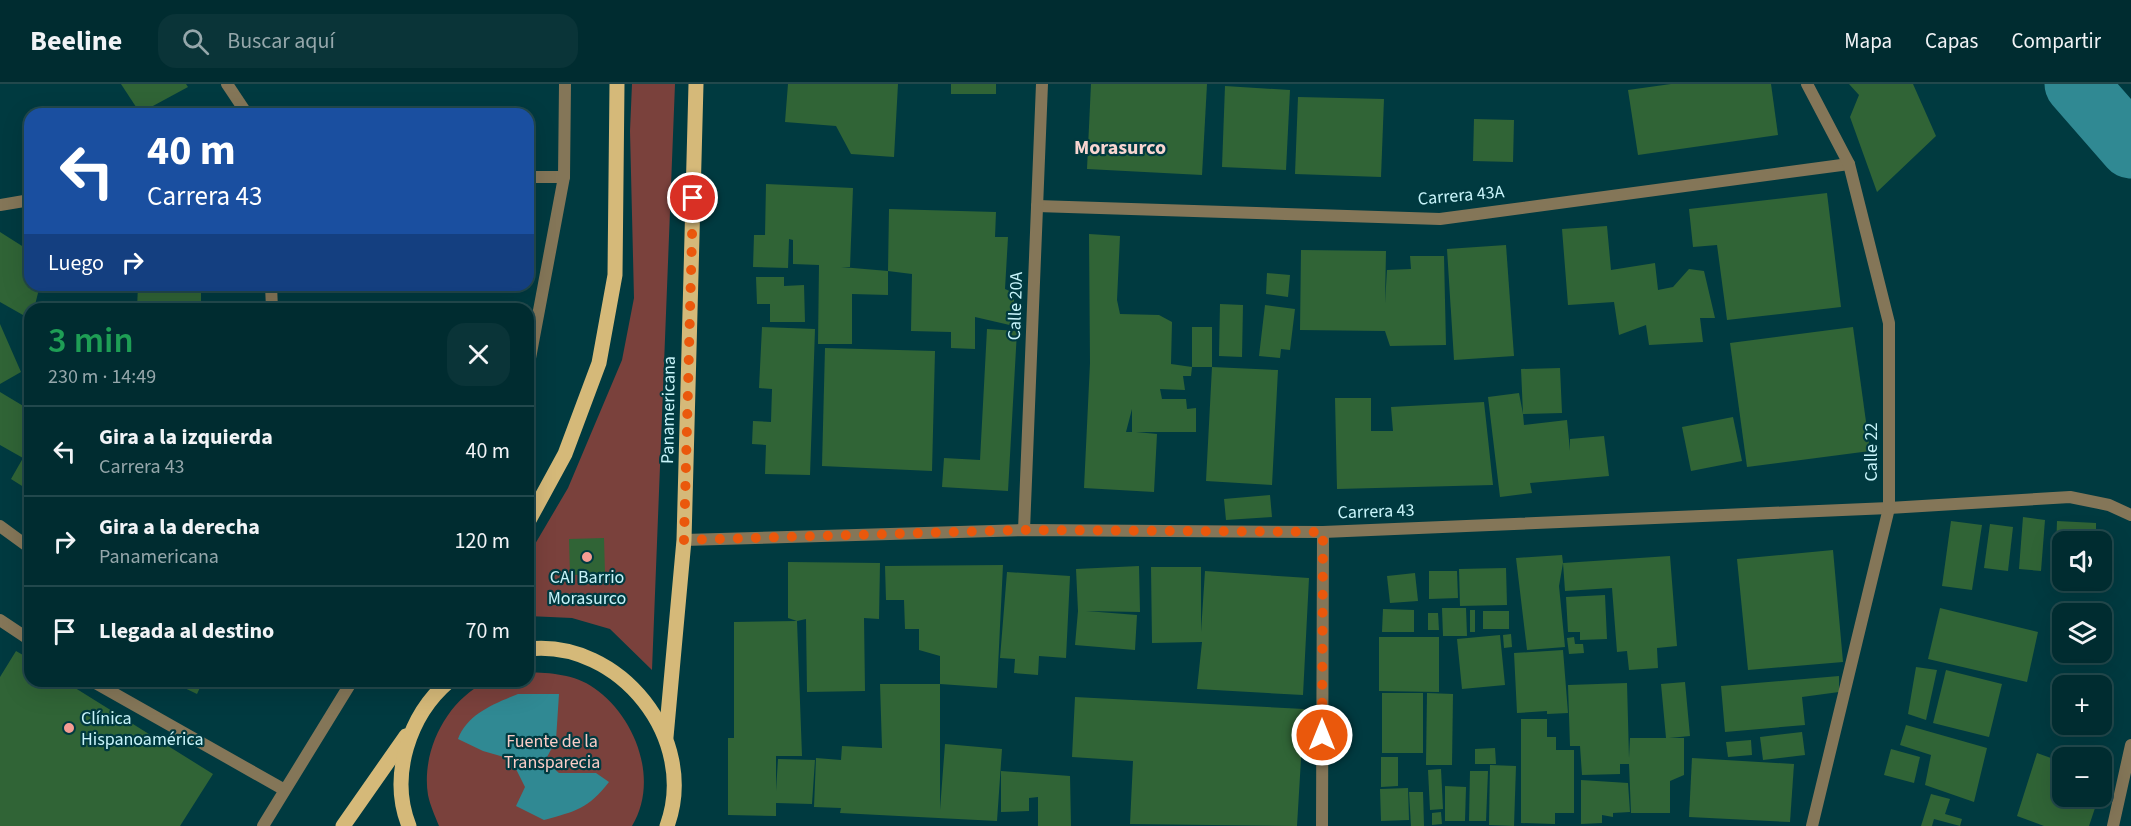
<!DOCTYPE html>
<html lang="es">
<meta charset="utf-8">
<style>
:root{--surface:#002c30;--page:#0a3438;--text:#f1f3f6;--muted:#95a7ab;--line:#22484c}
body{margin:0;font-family:"Source Sans 3",sans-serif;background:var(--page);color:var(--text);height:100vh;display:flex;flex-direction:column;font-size:22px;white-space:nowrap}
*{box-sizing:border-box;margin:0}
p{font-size:20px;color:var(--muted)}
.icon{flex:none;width:33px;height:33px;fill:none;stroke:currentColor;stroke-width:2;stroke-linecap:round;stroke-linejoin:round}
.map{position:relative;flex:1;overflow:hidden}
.details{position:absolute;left:24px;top:219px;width:510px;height:384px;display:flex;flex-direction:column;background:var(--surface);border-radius:18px;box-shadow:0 6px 24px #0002,0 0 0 2px var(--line)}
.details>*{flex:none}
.hud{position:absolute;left:24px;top:24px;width:510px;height:183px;border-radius:18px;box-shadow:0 6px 24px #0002,0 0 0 2px var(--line);background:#1a4fa0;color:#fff;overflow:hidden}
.fabs{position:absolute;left:2052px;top:447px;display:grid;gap:12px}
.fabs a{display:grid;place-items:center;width:60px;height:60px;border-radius:12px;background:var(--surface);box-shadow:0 6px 24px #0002,0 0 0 2px var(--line);font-size:30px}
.pin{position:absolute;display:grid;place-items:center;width:51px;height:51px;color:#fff;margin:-26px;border:3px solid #fff;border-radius:50%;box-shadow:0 2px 6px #0007}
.me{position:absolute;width:66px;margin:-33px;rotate:0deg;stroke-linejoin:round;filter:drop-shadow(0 0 4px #0008)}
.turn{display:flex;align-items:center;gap:21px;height:126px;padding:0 24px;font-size:27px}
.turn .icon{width:78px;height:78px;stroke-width:2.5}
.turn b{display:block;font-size:42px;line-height:51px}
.then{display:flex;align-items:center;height:57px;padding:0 24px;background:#0003;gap:12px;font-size:22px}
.round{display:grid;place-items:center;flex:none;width:63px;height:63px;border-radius:18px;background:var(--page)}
.headline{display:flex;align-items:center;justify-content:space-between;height:102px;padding:0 24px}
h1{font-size:36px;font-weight:600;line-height:45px;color:#1e9e55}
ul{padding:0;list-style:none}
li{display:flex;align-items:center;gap:18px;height:90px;padding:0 24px;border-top:2px solid var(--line)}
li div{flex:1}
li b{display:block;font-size:22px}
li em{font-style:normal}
header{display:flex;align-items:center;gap:36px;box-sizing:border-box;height:84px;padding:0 30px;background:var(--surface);border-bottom:2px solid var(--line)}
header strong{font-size:28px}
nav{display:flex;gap:33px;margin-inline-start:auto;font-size:21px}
.search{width:420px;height:54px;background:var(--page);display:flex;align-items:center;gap:15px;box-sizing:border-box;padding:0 21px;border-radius:18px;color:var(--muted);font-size:22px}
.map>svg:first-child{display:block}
.green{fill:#7a413c}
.water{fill:#308993}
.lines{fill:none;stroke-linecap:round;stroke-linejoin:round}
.river{stroke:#308993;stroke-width:63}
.building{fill:#306436;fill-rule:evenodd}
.service{stroke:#847658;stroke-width:12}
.minor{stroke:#847658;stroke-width:12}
.tertiary{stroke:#847658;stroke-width:12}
.primary{stroke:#d5b979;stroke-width:15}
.route{stroke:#ea580c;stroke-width:10;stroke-dasharray:0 18}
.poi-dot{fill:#f59c93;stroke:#003a40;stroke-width:2}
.labels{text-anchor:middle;stroke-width:4.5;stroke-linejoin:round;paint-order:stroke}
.street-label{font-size:18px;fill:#c8f4fa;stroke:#003a40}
.poi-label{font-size:18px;fill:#c8f4fa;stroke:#003a40}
.park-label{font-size:18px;fill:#faccc6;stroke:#003a40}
.neighbourhood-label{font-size:20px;font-weight:bold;fill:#f8d5d0;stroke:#003a40}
</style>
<header>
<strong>Beeline</strong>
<div class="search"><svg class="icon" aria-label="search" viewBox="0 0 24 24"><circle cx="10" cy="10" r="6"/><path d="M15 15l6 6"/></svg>Buscar aquí</div>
<nav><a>Mapa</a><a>Capas</a><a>Compartir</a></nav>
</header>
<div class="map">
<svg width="2131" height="742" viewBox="0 0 2131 742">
<rect width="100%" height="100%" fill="#003a40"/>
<g class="green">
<polygon points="632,0 675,0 652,586 610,545 572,534 528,532 528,472 568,404 622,276 634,214 630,47"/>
<path d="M 528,588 C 550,589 575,590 594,604 C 635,632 660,696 632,742 L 439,742 C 435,732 430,721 428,711 C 421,668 446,617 486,598 C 497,593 516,597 528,597 Z"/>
</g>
<path class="water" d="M 518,610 L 559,610 L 556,656 L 545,677 L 559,689 L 596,689 L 609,698 C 588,725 576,727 544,736 L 516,722 L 525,703 L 511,675 L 483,667 L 458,655 C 467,630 495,619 518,610 Z"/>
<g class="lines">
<polyline class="river" points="2076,0 2131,63"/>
</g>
<g class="building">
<polygon points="121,0 186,0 188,3 140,29"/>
<polygon points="788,0 898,0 894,73 851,70 836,42 785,38"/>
<rect x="951" y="0" width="45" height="10"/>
<polygon points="1091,0 1207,0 1202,91 1087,85"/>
<polygon points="1671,0 1771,0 1778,51 1638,71 1628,6"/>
<polygon points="1849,0 1913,0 1936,52 1877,108 1850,33 1859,11"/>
<polygon points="1225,2 1290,6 1286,86 1222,83"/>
<polygon points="1298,13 1384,15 1381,93 1295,90"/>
<polygon points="1474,35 1514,36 1513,78 1473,77"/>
<polygon points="766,100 853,104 850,183 841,183 888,187 888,211 852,210 852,260 818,260 819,181 793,180 793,156 789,155 788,184 753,183 754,151 765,151"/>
<polygon points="1827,109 1841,223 1727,236 1717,161 1693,163 1689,125"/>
<polygon points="889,125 996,128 995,153 1008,153 1005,205 1014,209 1014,242 975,233 975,265 951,264 951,248 911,247 912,190 888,187"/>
<polygon points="1607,142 1611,186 1655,179 1658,206 1673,203 1689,185 1704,187 1715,234 1700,234 1703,258 1649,261 1646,241 1619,251 1614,218 1568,221 1562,145"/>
<polygon points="0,148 30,167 30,201 40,201 34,225 30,225 30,235 0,218"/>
<path d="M 1089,150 L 1120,152 L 1117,216 L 1120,230 L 1159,231 L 1172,238 L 1171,280 L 1192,283 L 1192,243 L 1212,243 L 1212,283 L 1278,286 L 1272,401 L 1206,397 L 1212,283 L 1192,283 L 1191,292 L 1183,292 L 1185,306 L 1160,305 L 1162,315 L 1186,315 L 1187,325 L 1196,324 L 1196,348 L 1136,348 L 1157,350 L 1154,408 L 1084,404 L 1090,279 ZM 1132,325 L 1132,348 L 1126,348 Z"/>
<polygon points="1506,161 1514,272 1454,276 1447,165"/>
<polygon points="1301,166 1386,167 1385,219 1387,186 1411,185 1410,172 1444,172 1446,261 1390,262 1385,247 1300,246"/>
<polygon points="1267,189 1290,191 1288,213 1266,210"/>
<polygon points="756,193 784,193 784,202 804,201 805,238 770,238 770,220 757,220"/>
<polygon points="138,201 201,201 201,225 137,225"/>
<polygon points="1220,220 1243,221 1242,273 1219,272"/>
<polygon points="1265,221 1295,225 1290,266 1281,265 1280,274 1259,272"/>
<polygon points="0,240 21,288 0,300"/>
<polygon points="762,243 815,245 810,391 765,390 766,361 752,360 753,337 771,338 772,305 759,304"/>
<polygon points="1853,243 1870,367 1747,383 1730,259"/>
<polygon points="987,245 1017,247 1008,407 942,403 944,374 980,376"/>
<polygon points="825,264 935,267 932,387 822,382"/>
<polygon points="1560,284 1562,329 1523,330 1524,341 1567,336 1570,367 1570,355 1604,352 1609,392 1530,399 1532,409 1500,413 1488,313 1519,309 1523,330 1521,285"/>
<polygon points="0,308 30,326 30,407 11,395 23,374 0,361"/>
<polygon points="1335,314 1371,314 1371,347 1393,347 1391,323 1484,318 1493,401 1337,405"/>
<polygon points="1733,333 1742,377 1691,387 1682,343"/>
<polygon points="1270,411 1272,433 1226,436 1224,415"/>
<polygon points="2023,433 2045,436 2041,487 2019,485"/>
<polygon points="1951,437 1982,441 1972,506 1942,502"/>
<polygon points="2057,437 2096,439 2096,458 2062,458 2062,492 2055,492"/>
<polygon points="1990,440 2013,443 2008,487 1984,484"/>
<polygon points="604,454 605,490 570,491 569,455"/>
<polygon points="1833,466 1843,578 1748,586 1737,475"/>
<polygon points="1562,471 1563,479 1670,472 1677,562 1657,564 1658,584 1629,586 1627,567 1617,568 1612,504 1565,507 1563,479 1559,502 1565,563 1527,566 1516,474"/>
<polygon points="788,478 880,479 879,535 864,534 865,607 807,608 806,535 797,537 802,672 776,672 776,707 778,675 815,676 812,720 776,719 776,732 728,731 728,654 734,654 734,538 797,537 788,534"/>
<polygon points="1003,481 997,604 940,600 940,572 919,566 919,545 905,545 904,516 886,516 885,482"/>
<polygon points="1139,482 1140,528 1086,527 1137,531 1135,566 1075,561 1078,527 1076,485"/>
<polygon points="1151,483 1201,483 1201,548 1205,487 1309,494 1303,611 1197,605 1202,558 1152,559"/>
<polygon points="1506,484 1507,521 1460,522 1459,485"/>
<polygon points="1429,487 1457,487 1458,514 1429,515"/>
<polygon points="1007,488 1070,492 1066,574 1039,572 1038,591 1014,589 1015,575 1000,574"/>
<polygon points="1415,489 1418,517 1390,519 1387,492"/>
<polygon points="1605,511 1607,555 1580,556 1580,548 1568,548 1566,513"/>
<polygon points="1442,524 1466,524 1467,552 1443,552"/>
<polygon points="1940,524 2038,548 2027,598 1928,575"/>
<polygon points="1383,525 1414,526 1414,548 1382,548"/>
<rect x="1470" y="526" width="5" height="22"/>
<rect x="1483" y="527" width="26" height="18"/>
<polygon points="1428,529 1438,529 1439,546 1428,546"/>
<polygon points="1511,550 1512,563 1504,564 1503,551"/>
<polygon points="1500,551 1505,601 1462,605 1457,555"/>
<polygon points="1379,553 1439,553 1439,608 1379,607"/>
<polygon points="1574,553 1575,560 1583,560 1584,569 1569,570 1567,554"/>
<polygon points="1563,566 1568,629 1547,630 1547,627 1517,629 1514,569"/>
<polygon points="16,567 30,575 30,597 64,597 213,690 180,742 0,742 0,593"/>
<polygon points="1916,583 1937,586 1926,636 1908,630"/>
<polygon points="1946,586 2002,600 1989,653 1933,639"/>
<polygon points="1839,592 1839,608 1802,613 1805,641 1725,648 1721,602"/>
<polygon points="170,597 203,597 197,610"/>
<polygon points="1685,598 1690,652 1669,654 1684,654 1684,691 1670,697 1670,729 1631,729 1629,680 1620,680 1620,690 1582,691 1580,662 1570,662 1568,601 1627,599 1629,674 1630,654 1666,654 1661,600"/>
<polygon points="880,600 940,600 940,726 945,660 1002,665 997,737 840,729 841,724 814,723 816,674 841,676 842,662 882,664"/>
<rect x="1382" y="609" width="41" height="60"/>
<polygon points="1427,609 1453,610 1452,681 1426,681"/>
<polygon points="1075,613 1304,625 1297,742 1130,740 1133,677 1072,673"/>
<polygon points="1521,635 1547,635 1547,653 1556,653 1556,666 1574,666 1574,729 1555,729 1555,740 1521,739"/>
<polygon points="1906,641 1987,664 1974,718 1925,701 1931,671 1900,661"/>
<polygon points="1802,648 1805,671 1763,676 1760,653"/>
<polygon points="1751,656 1752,671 1728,673 1726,658"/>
<polygon points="1495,664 1496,680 1475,680 1475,665"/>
<polygon points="1891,665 1920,673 1914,699 1884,691"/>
<polygon points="2037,669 2062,678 2062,712 2099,712 2089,742 2044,742 2017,732"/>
<polygon points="1381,673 1398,673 1398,702 1381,703"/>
<polygon points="1692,674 1794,680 1790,738 1689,733"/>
<polygon points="1490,681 1516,682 1514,742 1489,741"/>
<polygon points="1441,685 1443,725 1430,726 1428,686"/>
<polygon points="1001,687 1070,692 1071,742 1038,742 1038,713 1029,714 1029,727 1001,728"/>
<polygon points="1470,687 1488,687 1486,737 1469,737"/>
<polygon points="1581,696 1628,699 1630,728 1613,729 1613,733 1602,731 1602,739 1581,740"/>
<polygon points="1445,702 1466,703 1465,737 1445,737"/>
<polygon points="1408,704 1409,736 1381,737 1380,705"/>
<polygon points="1409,708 1423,708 1424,742 1411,742"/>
<polygon points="1931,710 1950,715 1945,730 1962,735 1960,742 1934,735 1932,742 1921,742"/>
<polygon points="1441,728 1442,740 1432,741 1432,729"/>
</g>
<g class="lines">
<polyline class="service" points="0,442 30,464"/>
<g class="minor">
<polyline points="227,0 247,30"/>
<polyline points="528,93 564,93"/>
<polyline points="0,121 30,116"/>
<polyline points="1037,122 1440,135 1849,80"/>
<polyline points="271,201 272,225"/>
<polyline points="528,285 564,93 565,0"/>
<polyline points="1024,446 1042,0"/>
<polyline points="684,456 1024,446 1323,448 1889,424 2070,413 2109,421 2131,431"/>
<polyline points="0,536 30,556"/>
<polyline points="92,597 283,705"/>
<polyline points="263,742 352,597"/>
<polyline points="1322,742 1323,448"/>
<polyline points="2113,742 2131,661"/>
</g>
<polyline class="tertiary" points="1807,0 1849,80 1889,239 1889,424 1812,742"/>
<g class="primary">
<polyline points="528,438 565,370 599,279 615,191 617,0"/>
<path d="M 528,565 C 620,555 699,655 667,742"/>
<polyline points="666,653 684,456 696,0"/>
<polyline points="343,742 406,652"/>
<path d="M 409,742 C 389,692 409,631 449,597"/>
</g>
</g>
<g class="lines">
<polyline class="route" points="693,114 684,456 1024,446 1323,448 1322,651"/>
</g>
<g class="poi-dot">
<circle cx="587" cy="473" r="6"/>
<circle cx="69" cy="644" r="6"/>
</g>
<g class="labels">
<g class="street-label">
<text transform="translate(1461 111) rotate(-5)" y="6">Carrera 43A</text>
<text transform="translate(1015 222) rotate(-88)" y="6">Calle 20A</text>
<text transform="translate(668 326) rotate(-89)" y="6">Panamericana</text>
<text transform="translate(1871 368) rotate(-90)" y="6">Calle 22</text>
<text transform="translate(1376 427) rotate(-2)" y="6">Carrera 43</text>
</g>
<g class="poi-label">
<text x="587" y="499">CAI Barrio<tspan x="587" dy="21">Morasurco</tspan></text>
<text x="81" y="640" text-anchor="start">Clínica<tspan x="81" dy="21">Hispanoamérica</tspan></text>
</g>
<g class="park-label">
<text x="552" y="663">Fuente de la<tspan x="552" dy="21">Transparecia</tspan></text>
</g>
<g class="neighbourhood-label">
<text x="1120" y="70">Morasurco</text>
</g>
</g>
</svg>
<div class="fabs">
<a><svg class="icon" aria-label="sound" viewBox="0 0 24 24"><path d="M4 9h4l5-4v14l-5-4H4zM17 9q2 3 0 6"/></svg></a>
<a><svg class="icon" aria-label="layers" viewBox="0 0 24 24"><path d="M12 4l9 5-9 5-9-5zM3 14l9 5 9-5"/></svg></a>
<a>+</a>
<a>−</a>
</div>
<div class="pin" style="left:693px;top:114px;background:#d93025"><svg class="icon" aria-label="arrive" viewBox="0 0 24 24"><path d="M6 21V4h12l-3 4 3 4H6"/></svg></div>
<svg class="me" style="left:1322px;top:651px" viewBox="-20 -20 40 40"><circle r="17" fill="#ea580c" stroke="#fff" stroke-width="3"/><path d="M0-11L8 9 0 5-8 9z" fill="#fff"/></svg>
<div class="hud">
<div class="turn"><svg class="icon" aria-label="left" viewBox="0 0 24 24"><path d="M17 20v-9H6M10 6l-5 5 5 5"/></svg><div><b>40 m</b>Carrera 43</div></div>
<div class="then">Luego<svg class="icon" aria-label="right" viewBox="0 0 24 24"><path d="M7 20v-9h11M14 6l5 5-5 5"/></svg></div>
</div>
<section class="details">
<div class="headline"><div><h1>3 min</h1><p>230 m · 14:49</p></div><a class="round"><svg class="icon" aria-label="close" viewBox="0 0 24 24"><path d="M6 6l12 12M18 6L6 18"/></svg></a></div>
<ul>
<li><svg class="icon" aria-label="left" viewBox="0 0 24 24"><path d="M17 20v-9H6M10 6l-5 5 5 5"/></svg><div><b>Gira a la izquierda</b><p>Carrera 43</p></div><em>40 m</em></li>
<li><svg class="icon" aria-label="right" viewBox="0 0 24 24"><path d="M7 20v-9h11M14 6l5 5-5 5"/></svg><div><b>Gira a la derecha</b><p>Panamericana</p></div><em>120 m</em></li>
<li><svg class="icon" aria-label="arrive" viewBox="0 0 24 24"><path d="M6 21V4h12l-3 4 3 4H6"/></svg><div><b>Llegada al destino</b></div><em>70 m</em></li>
</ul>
</section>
</div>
